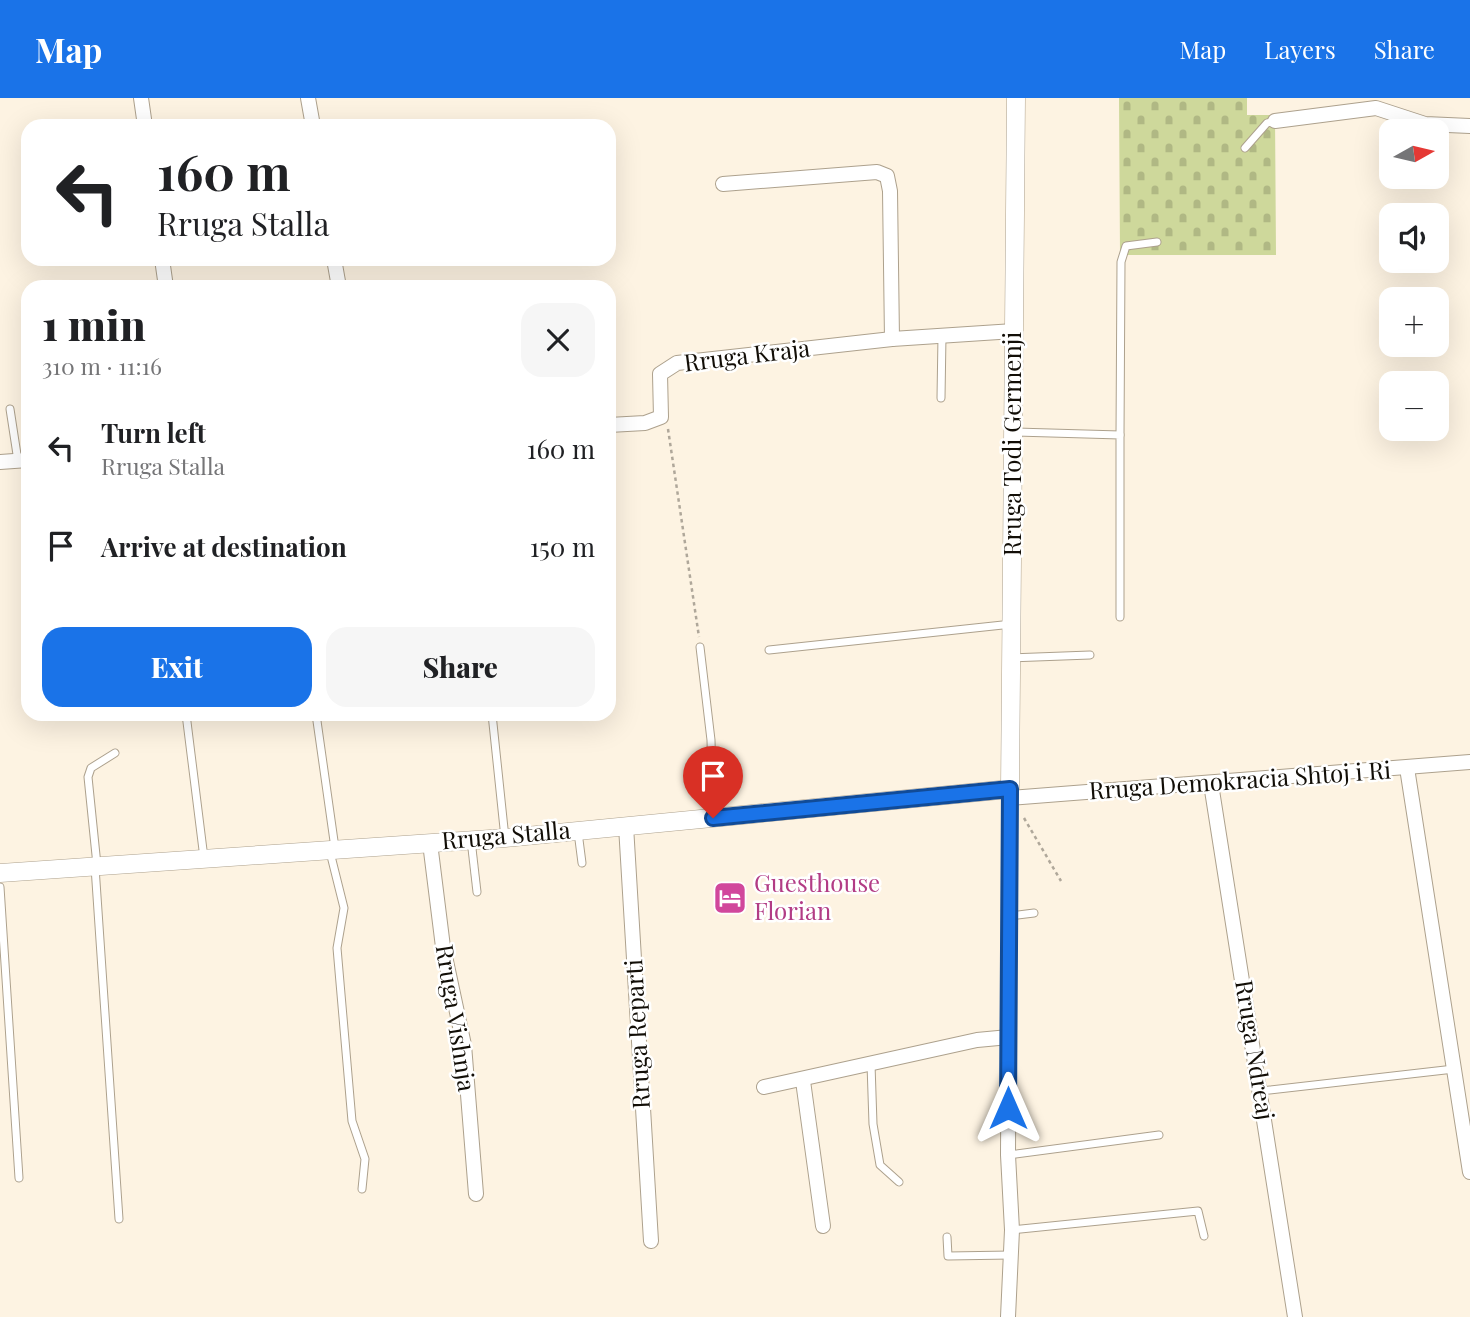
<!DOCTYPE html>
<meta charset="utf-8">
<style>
:root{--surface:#fff;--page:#f6f6f6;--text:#202124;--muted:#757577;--accent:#1a73e8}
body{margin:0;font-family:"Playfair Display",serif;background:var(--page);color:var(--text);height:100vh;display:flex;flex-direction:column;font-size:26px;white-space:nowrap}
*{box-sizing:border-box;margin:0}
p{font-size:23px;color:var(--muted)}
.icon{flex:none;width:38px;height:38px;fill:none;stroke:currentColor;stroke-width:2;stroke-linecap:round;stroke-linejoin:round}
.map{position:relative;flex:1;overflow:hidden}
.sheet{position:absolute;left:21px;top:182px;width:595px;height:441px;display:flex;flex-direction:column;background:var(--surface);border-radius:21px;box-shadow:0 7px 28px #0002}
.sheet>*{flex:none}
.hud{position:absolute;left:21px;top:21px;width:595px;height:147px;border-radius:21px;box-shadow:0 7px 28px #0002;background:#fff;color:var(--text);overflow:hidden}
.needle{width:46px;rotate:82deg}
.buttons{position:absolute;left:1379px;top:21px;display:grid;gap:14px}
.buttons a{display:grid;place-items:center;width:70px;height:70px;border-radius:14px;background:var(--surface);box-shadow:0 7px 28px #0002;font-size:35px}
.pin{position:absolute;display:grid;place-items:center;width:60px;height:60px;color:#fff;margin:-72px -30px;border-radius:50% 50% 50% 0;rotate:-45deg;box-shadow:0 0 7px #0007}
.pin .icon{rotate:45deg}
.me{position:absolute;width:77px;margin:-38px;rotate:0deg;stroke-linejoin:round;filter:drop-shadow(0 0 5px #0008)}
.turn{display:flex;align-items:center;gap:24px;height:147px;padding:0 21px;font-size:32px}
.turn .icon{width:91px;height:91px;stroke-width:2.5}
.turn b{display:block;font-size:49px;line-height:60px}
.round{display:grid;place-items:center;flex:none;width:74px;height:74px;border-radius:21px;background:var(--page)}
.overview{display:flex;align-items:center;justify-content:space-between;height:119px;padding:0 21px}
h1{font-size:42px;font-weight:800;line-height:52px}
.button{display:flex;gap:14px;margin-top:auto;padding:14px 21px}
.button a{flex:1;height:80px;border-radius:21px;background:var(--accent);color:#fff;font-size:28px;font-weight:800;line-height:80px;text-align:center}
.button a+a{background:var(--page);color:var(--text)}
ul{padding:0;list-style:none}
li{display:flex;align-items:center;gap:21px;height:98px;padding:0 21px}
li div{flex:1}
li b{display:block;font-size:26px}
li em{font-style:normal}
header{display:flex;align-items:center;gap:42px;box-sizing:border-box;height:98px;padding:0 35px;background:var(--accent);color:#fff}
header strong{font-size:33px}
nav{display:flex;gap:38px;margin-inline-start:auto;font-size:24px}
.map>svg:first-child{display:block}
.cemetery{fill:url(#cemetery-stones)}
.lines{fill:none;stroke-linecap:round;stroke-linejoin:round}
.service-casing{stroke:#ada18d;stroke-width:9}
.minor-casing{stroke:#ada18d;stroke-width:16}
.tertiary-casing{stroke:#ada18d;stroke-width:19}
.path{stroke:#afa79a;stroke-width:2.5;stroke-dasharray:3.5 3.5;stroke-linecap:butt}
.service{stroke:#fff;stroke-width:7}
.minor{stroke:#fff;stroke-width:14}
.tertiary{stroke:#fff;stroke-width:18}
.route-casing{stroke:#114b97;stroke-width:18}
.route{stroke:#1a73e8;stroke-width:12}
.labels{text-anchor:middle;stroke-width:5;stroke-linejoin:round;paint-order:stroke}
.street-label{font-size:24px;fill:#120e07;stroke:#fff}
.hotel-label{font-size:24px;fill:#b23c85;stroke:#fff;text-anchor:start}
</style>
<header>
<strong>Map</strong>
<nav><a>Map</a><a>Layers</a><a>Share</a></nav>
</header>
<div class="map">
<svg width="1470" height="1219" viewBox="0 0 1470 1219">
<defs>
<pattern id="cemetery-stones" width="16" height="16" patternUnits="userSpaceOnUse" patternTransform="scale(1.75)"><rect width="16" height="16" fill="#ced89b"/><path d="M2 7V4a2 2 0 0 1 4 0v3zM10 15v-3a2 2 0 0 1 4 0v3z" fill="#b0b884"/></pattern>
</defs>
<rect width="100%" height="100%" fill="#fdf3e2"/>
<polygon class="cemetery" points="1119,0 1247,0 1247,17 1275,17 1276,157 1120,157"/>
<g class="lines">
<defs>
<g id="service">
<polyline points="1245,50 1267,25 1275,23"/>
<polyline points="941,300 942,238"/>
<polyline points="10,311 18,363"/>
<polyline points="1014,334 1120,337 1120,519"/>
<polyline points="1120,337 1121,164 1126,148 1157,144"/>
<polyline points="700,549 711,642 713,719"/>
<polyline points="769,552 1012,526"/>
<polyline points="1011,560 1090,557"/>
<polyline points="186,616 204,760"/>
<polyline points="316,616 335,750"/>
<polyline points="492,616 505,740"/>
<polyline points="578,734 582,765"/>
<polyline points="471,742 477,794"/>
<polyline points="330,754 344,810 337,850 352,1023 365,1061 362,1091"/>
<polyline points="97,767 88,679 91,670 115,655"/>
<polyline points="95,769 119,1121"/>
<polyline points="0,789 19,1080"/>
<polyline points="1009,818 1034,815"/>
<polyline points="871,966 873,1026 880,1067 899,1084"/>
<polyline points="1261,993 1454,971"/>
<polyline points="1008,1057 1159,1037"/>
<polyline points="1012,1132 1198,1113 1204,1138"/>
<polyline points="947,1139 948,1158 1011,1157"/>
</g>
<g id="minor">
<polyline points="141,0 145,28"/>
<polyline points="308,0 313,28"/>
<polyline points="1275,23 1376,10 1425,26 1470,28"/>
<polyline points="723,86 877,74 887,78 890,93 892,241"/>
<polyline points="162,161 166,189"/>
<polyline points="334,161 339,189"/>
<polyline points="609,327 645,325 661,319 660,276 677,265 892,241 1014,233"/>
<polyline points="0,364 28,362"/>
<polyline points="1407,670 1470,1074"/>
<polyline points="1211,686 1295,1219"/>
<polyline points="1010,700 1470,664"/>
<polyline points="626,728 651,1143"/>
<polyline points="430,745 443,849 464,947 476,1096"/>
<polyline points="803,983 823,1128"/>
<polyline points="764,989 977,942 1009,939"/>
<polyline points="1008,1219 1012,1132 1008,1057 1010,691"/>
</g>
<polyline id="tertiary" points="0,775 505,740 1010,691 1016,0"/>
</defs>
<use href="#service" class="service-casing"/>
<use href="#minor" class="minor-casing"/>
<use href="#tertiary" class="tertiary-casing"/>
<g class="path">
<polyline points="668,331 699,539"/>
<polyline points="1024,720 1061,783"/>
</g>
<use href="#service" class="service"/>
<use href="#minor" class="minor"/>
<use href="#tertiary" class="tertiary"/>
</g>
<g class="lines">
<defs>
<polyline id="route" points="713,720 1010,691 1008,1010"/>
</defs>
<use href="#route" class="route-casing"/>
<use href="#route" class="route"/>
</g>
<defs>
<symbol id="hotel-square" viewBox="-11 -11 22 22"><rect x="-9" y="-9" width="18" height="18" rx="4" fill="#d1479c" stroke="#fff"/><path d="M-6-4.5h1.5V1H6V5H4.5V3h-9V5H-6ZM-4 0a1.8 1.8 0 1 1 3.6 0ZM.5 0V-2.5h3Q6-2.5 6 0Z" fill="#fff"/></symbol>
</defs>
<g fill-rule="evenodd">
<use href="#hotel-square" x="711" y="781" width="38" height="38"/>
</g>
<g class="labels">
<g class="street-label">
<text transform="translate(747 258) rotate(-7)" y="8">Rruga Kraja</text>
<text transform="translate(1013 346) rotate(-90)" y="8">Rruga Todi Germenji</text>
<text transform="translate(1240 683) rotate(-4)" y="8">Rruga Demokracia Shtoj i Ri</text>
<text transform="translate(506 738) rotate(-5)" y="8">Rruga Stalla</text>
<text transform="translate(455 920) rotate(81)" y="8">Rruga Vishnja</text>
<text transform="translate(638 936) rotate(-93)" y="8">Rruga Reparti</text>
<text transform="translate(1254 952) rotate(81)" y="8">Rruga Ndreaj</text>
</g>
<g class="hotel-label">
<text x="754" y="794">Guesthouse<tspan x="754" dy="28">Florian</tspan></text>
</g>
</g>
</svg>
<div class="buttons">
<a><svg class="needle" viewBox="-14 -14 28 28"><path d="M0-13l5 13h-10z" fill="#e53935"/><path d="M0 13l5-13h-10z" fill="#757577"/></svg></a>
<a><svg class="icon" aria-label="sound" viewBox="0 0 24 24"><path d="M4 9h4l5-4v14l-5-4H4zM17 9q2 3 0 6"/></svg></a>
<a>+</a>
<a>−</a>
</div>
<div class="pin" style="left:713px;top:720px;background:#d93025"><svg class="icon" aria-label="arrive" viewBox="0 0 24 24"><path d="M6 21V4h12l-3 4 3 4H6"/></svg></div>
<svg class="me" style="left:1008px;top:1010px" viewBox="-20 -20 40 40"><path d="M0-17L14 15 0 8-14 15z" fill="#1a73e8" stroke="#fff" stroke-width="4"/></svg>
<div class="hud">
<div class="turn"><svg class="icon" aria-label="left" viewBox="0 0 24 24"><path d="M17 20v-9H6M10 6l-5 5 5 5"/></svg><div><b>160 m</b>Rruga Stalla</div></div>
</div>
<section class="sheet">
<div class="overview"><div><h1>1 min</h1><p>310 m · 11:16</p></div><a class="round"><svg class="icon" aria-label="close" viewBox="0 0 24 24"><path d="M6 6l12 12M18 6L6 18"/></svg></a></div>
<ul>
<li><svg class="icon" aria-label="left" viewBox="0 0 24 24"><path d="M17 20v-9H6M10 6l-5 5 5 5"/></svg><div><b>Turn left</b><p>Rruga Stalla</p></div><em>160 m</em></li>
<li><svg class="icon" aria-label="arrive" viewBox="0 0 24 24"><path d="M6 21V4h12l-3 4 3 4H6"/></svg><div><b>Arrive at destination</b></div><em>150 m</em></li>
</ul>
<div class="button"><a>Exit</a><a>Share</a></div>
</section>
</div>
